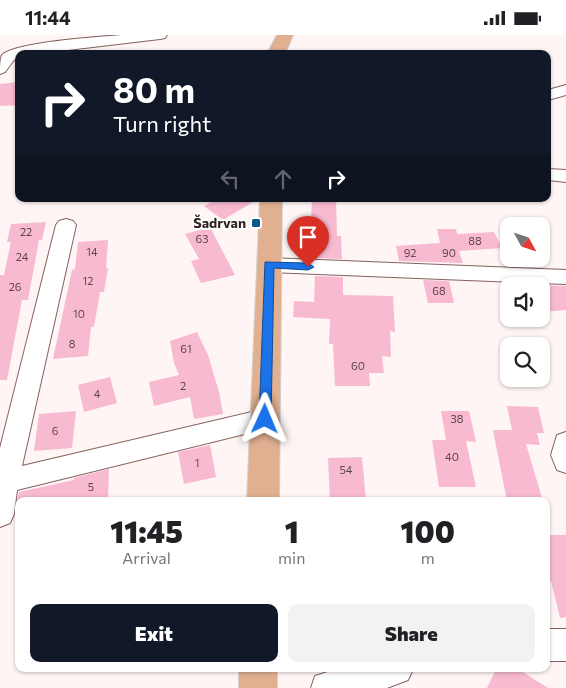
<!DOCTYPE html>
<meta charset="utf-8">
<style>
:root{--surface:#fff;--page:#f2f2f2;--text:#202124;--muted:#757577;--accent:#111827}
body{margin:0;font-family:Commissioner,sans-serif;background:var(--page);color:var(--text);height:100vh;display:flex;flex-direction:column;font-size:19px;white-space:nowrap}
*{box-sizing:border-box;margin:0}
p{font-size:16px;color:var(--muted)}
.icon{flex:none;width:28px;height:28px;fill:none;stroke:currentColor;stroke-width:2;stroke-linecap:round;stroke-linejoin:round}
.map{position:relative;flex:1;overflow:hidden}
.sheet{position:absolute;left:15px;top:462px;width:535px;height:175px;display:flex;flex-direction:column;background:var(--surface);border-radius:10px;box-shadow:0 1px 4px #0004}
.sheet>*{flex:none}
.banner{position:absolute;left:15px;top:15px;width:536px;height:152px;border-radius:10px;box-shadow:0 1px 4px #0004;background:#111827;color:#fff;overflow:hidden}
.needle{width:32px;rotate:130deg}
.buttons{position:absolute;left:500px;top:182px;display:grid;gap:10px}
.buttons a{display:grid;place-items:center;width:50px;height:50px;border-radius:10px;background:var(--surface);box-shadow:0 1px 4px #0004;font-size:25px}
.pin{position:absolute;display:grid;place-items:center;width:42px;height:42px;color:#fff;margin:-51px -21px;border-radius:50% 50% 50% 0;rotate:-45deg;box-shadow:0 0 5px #0007}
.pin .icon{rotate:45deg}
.me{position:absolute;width:55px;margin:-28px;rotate:1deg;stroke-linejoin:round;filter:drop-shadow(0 0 4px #0008)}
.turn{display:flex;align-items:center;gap:18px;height:105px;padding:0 15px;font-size:22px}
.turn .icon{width:65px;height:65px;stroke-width:2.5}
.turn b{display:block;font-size:35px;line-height:42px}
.lanes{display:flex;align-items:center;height:48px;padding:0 15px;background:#0003;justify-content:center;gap:25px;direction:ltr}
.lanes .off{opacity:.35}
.eta{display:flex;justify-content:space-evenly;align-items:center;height:85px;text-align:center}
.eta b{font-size:30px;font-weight:800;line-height:35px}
.cta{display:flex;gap:10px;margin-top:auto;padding:10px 15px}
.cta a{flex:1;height:58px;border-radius:10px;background:var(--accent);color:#fff;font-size:20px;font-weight:800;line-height:58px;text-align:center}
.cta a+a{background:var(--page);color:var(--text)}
.status{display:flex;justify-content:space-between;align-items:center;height:35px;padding:0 25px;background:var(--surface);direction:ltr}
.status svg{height:14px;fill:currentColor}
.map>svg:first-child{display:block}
.building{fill:#f8bad0}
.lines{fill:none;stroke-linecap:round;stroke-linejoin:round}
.minor-casing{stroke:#84615e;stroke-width:2}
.major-casing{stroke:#d5d2d2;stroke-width:2}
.minor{fill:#fff;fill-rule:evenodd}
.major{fill:#e1b091;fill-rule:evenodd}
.route{fill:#1a73e8;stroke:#114b97}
.poi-dot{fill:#085b8d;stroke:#fff;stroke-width:2}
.labels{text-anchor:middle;stroke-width:4;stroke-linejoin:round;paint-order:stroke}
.number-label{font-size:11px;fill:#61464b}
.poi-label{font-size:14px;font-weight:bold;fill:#2f201f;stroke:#fff;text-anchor:end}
</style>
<div class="status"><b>11:44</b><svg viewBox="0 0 49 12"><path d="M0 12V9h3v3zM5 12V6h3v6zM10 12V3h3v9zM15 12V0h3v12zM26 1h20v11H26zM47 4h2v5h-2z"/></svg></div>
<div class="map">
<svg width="566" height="653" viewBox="0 0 566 653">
<rect width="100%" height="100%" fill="#fef5f4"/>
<g class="building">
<polygon points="19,47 18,70 0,71 0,49"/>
<polygon points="217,164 258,164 223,185 204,171"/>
<polygon points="312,164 336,164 337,201 341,201 342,224 316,223 315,221 314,187 311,187"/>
<polygon points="46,187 42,205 39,205 28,265 22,265 7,345 0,345 0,240 4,240 11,207 7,207 11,189"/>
<polygon points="210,192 235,240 201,248 191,226 199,224 185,199"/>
<polygon points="437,194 456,194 457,199 494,197 502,213 459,216 463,228 399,226 396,211 440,208"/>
<polygon points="108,205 106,233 108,233 104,257 100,257 94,292 91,292 88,321 53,324 72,235 75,234 78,207"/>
<polygon points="503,224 532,224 537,232 506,231"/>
<polygon points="315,241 343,242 343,260 393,261 395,297 390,296 391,322 382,321 384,338 369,338 370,351 335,351 333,309 329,309 330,284 293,282 294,266 314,267"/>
<polygon points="423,245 449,246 454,268 428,268"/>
<polygon points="515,249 566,251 566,275 541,277 541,251 516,251"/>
<polygon points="197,297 208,320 219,357 223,379 194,384 190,362 154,371 149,347 179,340 174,328 170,306"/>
<polygon points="110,342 117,368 84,377 78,350"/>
<polygon points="507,371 538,372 544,398 537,398 540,410 526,409 543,466 507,466 493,395 512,395"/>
<polygon points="76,376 72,413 34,416 39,379"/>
<polygon points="441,376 469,376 476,407 466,406 476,452 439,452 432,405 446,405"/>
<polygon points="210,410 216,442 184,449 178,417"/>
<polygon points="362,422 366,466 330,466 328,423"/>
<polygon points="109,434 108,466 17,466 19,457 74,445 74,443"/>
<polygon points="546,500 566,500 566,582 560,583 551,546 546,546"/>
<polygon points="496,634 518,634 548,653 487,653"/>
</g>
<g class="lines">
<defs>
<g id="minor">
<path d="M 121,0 L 167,0 L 165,3 L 160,4 L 34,19 L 19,19 L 19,23 L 14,25 L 5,37 L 0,39 C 0,33 0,24 2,20 C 16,7 99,2 121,0 Z"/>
<polygon points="566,50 566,60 548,65 548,55"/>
<polygon points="548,134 566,135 566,147 548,145"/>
<polygon points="66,184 73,186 76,190 22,431 265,374 274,377 278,384 274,391 265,394 17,455 14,479 10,488 0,492 0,413 56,190 59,186"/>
<polygon points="269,223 566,235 566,249 269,237 262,235 258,230 262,225"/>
<polygon points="566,397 566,438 557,435 551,420 557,400"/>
<rect x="546" y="594" width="20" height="32"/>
<polygon points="337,634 413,634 408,645 387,653 311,653 315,641"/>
</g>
<g id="major">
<polygon points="277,0 293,0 285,19 267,19"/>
<polygon points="260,164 282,164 279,466 247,466"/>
<rect x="239" y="634" width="38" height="19"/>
</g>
</defs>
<use href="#minor" class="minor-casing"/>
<use href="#major" class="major-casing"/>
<use href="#minor" class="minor"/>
<use href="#major" class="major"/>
</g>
<polygon class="route" points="265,227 308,228 314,232 308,235 274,233 271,384 269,387 261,387 259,384"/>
<rect class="poi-dot" x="251" y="183" width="10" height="10" rx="2.5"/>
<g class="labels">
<g class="number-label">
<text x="26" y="201">22</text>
<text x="202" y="208">63</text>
<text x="475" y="210">88</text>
<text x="92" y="221">14</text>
<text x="410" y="222">92</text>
<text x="449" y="222">90</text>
<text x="22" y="226">24</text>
<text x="88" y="250">12</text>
<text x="15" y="256">26</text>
<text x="439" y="260">68</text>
<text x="79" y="283">10</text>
<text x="72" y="313">8</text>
<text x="186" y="318">61</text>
<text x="358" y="335">60</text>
<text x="183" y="355">2</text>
<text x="97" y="363">4</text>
<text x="457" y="388">38</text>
<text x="55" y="400">6</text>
<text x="452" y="426">40</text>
<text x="197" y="432">1</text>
<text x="346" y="439">54</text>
<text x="91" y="456">5</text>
</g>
<g class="poi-label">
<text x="246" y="193">Šadrvan</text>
</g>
</g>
</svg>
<div class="buttons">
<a><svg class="needle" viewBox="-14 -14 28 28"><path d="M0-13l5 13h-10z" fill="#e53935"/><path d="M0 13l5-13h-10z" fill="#757577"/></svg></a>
<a><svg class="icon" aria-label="sound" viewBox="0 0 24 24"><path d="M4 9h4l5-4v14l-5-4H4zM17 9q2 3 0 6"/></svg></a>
<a><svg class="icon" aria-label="search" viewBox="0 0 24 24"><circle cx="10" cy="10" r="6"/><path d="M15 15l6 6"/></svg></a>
</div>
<div class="pin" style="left:308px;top:232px;background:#d93025"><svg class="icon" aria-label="arrive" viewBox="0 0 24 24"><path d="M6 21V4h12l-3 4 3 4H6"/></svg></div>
<svg class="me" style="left:265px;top:384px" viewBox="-20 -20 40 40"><path d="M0-17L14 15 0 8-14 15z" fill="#1a73e8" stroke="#fff" stroke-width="4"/></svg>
<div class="banner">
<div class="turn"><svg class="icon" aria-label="right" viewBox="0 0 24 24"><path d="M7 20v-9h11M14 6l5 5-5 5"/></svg><div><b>80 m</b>Turn right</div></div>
<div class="lanes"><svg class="icon off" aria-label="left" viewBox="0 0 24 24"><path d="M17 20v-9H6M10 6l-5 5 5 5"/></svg><svg class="icon off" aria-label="ahead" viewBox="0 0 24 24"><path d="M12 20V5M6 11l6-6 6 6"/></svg><svg class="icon" aria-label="right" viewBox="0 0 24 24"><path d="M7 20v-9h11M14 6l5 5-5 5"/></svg></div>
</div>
<section class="sheet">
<div class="eta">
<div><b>11:45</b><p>Arrival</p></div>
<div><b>1</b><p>min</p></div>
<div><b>100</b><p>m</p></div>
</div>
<div class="cta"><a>Exit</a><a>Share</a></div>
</section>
</div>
